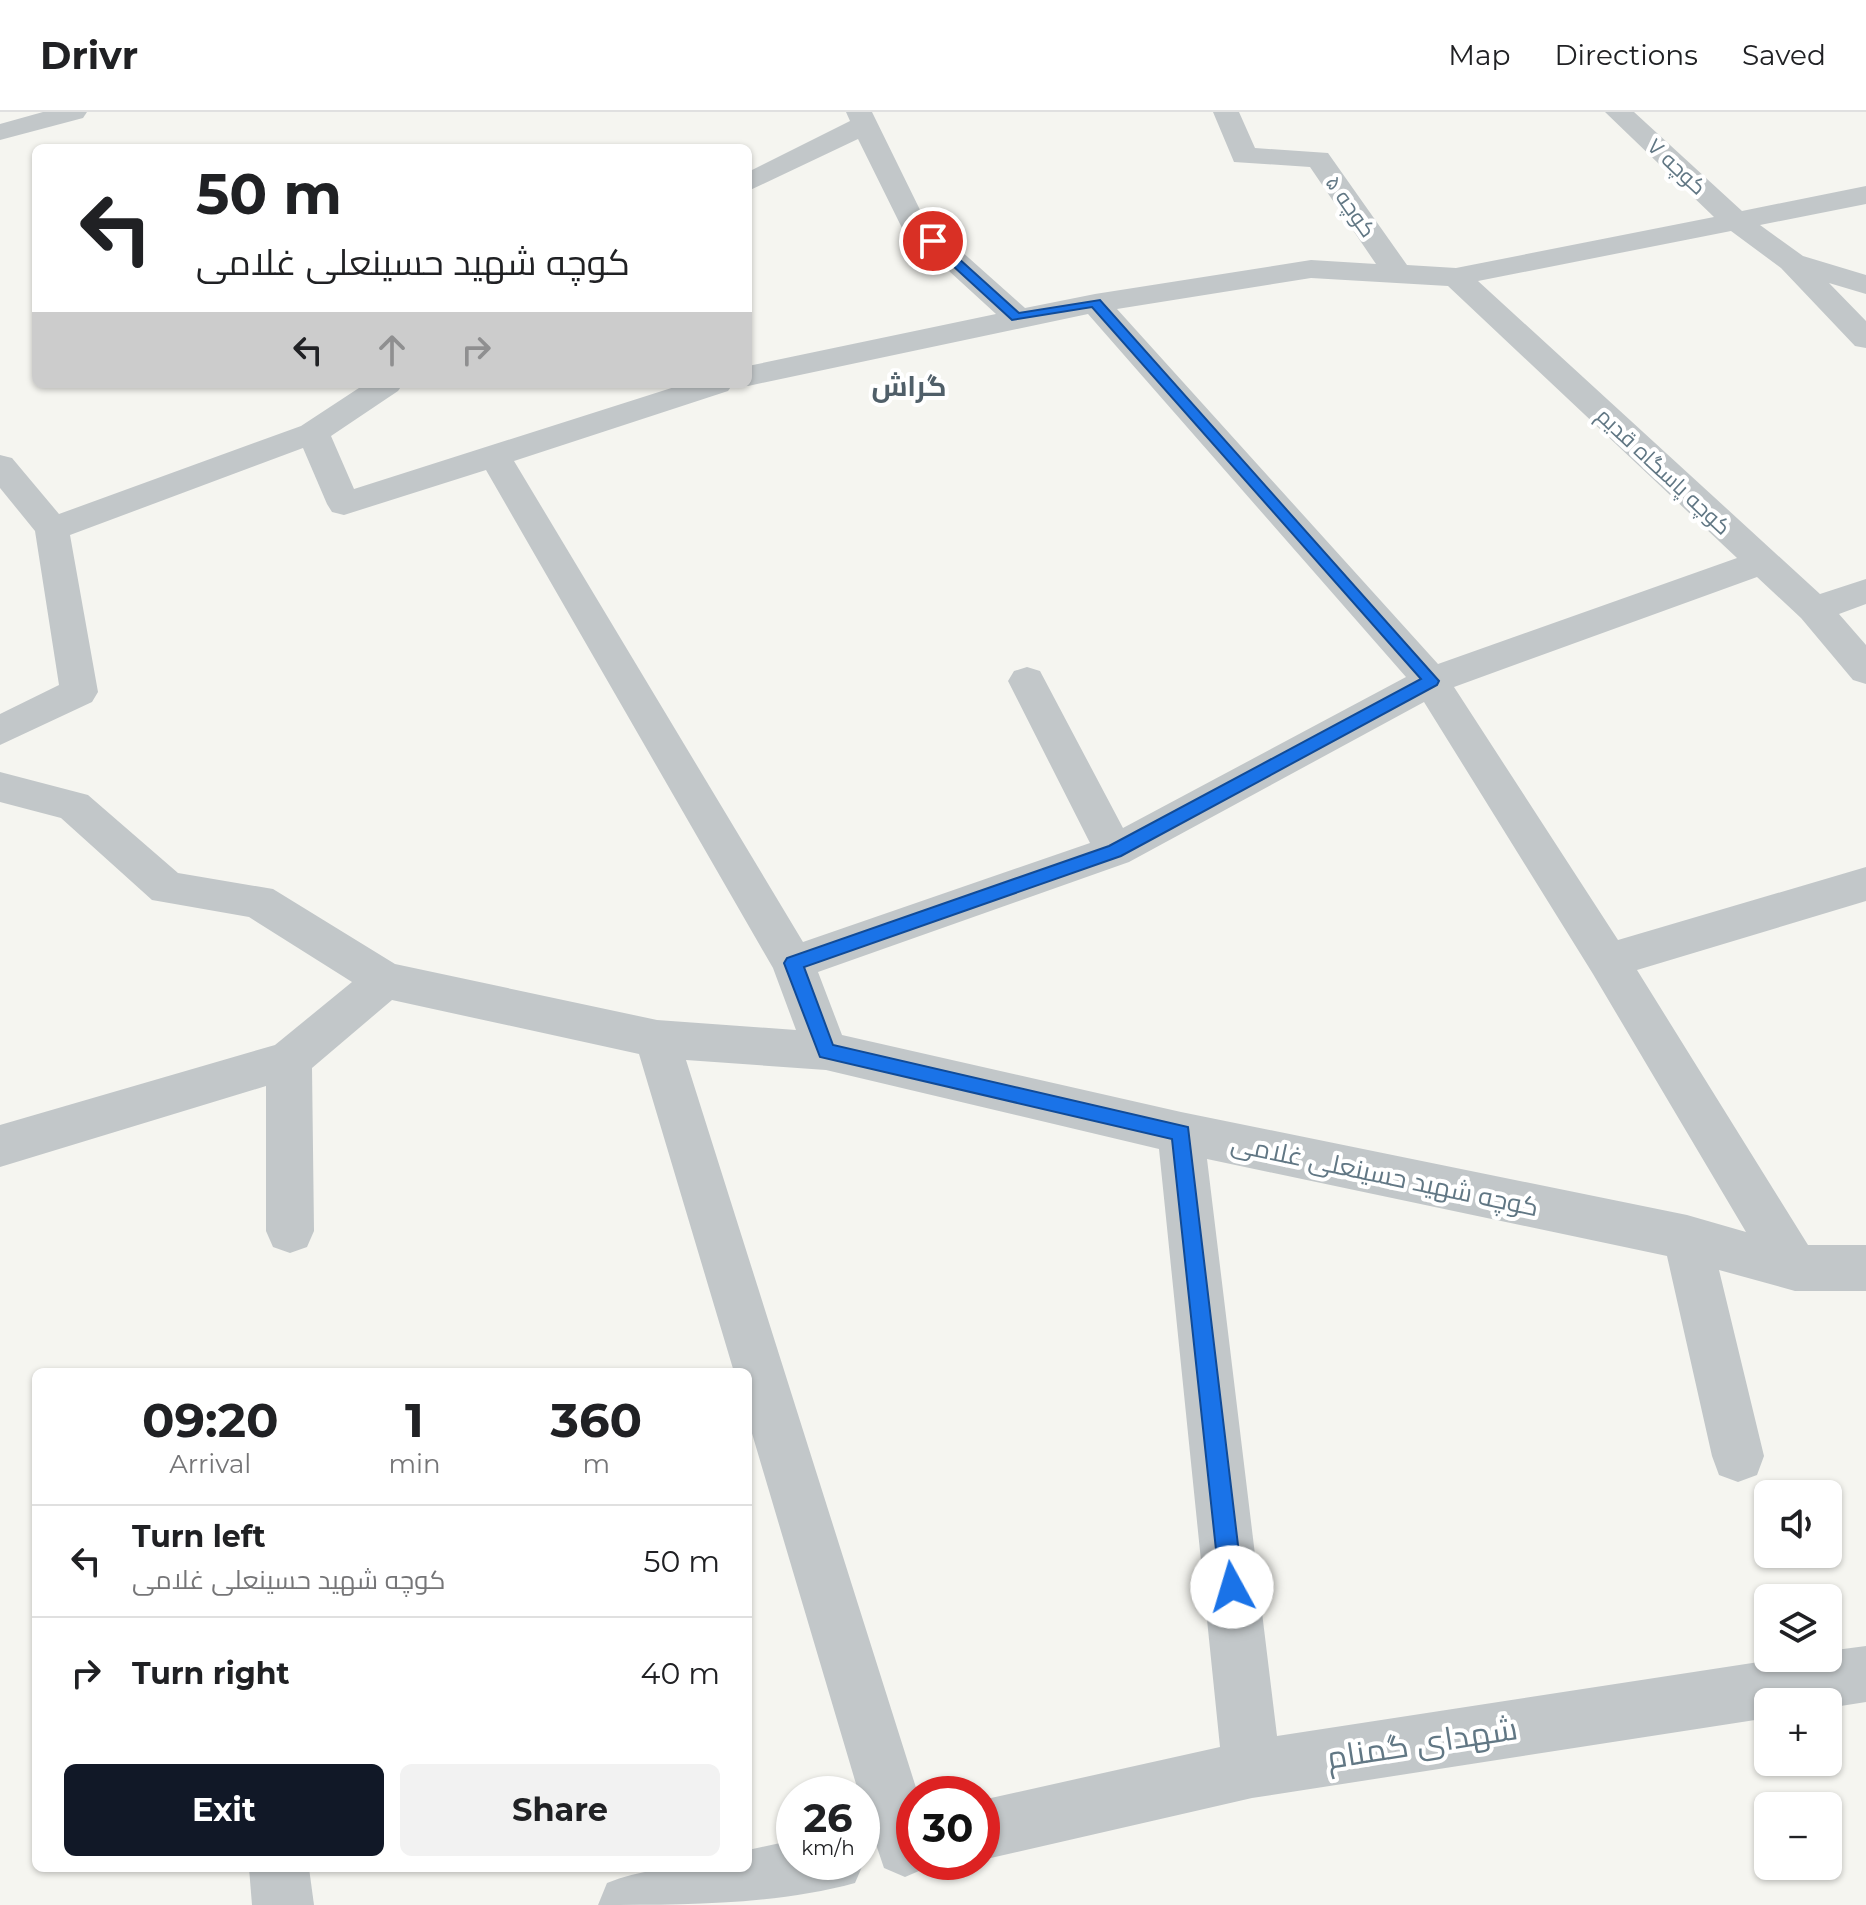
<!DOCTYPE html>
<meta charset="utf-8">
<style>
:root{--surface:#fff;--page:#f2f2f2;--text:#202124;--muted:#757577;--line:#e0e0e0;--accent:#111827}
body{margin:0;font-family:Montserrat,Cairo,sans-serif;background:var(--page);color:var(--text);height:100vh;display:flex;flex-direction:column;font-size:30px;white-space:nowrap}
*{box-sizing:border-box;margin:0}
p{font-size:26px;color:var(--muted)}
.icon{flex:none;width:44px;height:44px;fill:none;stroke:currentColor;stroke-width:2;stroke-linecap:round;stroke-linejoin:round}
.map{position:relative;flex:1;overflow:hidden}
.details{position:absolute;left:32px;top:1256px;width:720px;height:504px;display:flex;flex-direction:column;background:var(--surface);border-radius:12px;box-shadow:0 2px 6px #0004}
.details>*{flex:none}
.banner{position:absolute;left:32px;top:32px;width:720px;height:244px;border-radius:12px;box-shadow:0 2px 6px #0004;background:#fff;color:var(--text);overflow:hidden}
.buttons{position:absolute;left:1754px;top:1368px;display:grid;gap:16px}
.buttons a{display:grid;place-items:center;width:88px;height:88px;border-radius:12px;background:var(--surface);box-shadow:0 2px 6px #0004;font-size:40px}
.speed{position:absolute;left:776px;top:1664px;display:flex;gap:16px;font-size:40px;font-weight:700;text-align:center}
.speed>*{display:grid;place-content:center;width:104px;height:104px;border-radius:50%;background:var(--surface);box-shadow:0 2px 6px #0004;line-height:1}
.speed small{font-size:20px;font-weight:400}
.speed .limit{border:12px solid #d22;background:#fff;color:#111}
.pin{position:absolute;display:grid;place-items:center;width:68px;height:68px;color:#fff;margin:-34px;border:4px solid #fff;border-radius:50%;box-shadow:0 2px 8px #0007}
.me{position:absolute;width:88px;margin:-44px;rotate:354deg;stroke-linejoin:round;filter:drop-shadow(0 0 6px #0008)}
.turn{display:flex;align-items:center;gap:28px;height:168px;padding:0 32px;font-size:36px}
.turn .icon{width:104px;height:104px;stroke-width:2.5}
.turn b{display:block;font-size:56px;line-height:68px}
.lanes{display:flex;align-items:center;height:76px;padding:0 32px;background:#0003;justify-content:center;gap:40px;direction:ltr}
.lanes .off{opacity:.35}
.eta{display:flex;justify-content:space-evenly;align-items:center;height:136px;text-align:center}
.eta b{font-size:48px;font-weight:700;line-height:56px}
.cta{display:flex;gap:16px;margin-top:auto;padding:16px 32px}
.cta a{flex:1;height:92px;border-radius:12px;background:var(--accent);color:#fff;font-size:32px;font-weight:700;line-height:92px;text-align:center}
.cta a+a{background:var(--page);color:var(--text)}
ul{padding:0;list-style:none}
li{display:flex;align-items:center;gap:24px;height:112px;padding:0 32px;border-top:2px solid var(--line)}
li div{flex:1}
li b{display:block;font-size:30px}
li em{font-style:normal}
header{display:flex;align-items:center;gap:48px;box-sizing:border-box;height:112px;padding:0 40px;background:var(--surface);border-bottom:2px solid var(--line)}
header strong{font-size:38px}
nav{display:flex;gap:44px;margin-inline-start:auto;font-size:28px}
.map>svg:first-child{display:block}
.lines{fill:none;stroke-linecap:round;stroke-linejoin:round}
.minor{fill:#c2c7c9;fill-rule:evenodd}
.route{fill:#1a73e8;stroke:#114b97;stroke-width:2}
.labels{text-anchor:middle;stroke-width:8;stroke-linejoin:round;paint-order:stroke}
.far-street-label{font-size:22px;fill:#617784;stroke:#fff}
.street-label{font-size:26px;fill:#617784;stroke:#fff}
.far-district-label{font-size:28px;font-weight:bold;fill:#505f69;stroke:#fff}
.near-street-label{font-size:32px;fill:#617784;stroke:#fff}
</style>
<header>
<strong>Drivr</strong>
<nav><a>Map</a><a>Directions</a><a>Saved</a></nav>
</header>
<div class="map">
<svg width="1866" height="1793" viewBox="0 0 1866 1793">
<rect width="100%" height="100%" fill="#f5f5f0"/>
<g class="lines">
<g class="minor">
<polygon points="43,0 87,0 83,6 0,28 0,12"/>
<path d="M 846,0 L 872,0 L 924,106 L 1025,196 L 1095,182 L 1311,148 L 1376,152 L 1310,55 L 1234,50 L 1213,0 L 1239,0 L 1255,36 L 1328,41 L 1407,153 L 1456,156 L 1714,105 L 1605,0 L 1634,0 L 1742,99 L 1866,74 L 1866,92 L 1760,113 L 1803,144 L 1866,163 L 1866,182 L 1829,171 L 1866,209 L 1866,236 L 1855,234 L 1781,156 L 1731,119 L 1478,169 L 1820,482 L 1866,467 L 1866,492 L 1839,502 L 1866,533 L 1866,572 L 1853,568 L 1801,506 L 1757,465 L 1454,575 L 1618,828 L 1866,755 L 1866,789 L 1637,858 L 1808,1133 L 1866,1133 L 1866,1179 L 1795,1179 L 1719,1158 L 1764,1344 L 1757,1363 L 1738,1370 L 1719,1363 L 1712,1344 L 1667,1144 L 1207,1047 L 1277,1624 L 1785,1546 L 1828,1546 L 1828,1539 L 1866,1534 L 1866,1590 L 1828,1596 L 1828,1590 L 1768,1590 L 1768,1606 L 1252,1686 L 982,1748 L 982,1688 L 1220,1635 L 1159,1037 L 826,958 L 686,948 L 918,1682 L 914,1682 L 914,1750 L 929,1750 L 926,1756 L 905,1765 L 884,1756 L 862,1691 L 862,1682 L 859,1682 L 748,1308 L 748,1260 L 734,1260 L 639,942 L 392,888 L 312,956 L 314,1119 L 307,1135 L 290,1141 L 273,1135 L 266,1119 L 266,974 L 0,1055 L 0,1013 L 275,933 L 352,870 L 249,805 L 152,788 L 61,706 L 0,690 L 0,660 L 88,683 L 178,761 L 273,777 L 395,852 L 657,908 L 796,918 L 773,856 L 486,358 L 344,403 L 332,400 L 327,392 L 303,336 L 70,423 L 98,580 L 92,590 L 0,633 L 0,602 L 59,573 L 35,419 L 0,376 L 0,343 L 12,346 L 59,402 L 301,314 L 365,272 L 403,272 L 398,279 L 331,324 L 354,377 L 684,272 L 733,272 L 728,279 L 514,349 L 803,830 L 1090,731 L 1008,569 L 1014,559 L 1027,555 L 1040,559 L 1123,716 L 1406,565 L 1088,202 L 748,274 L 741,272 L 748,272 L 748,254 L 996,202 L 902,116 L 858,27 L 748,79 L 748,60 L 850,9 ZM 1311,166 L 1448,174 L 1737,446 L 1438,552 L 1117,197 ZM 1424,590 L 1593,862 L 1746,1120 L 1687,1103 L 1181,1000 L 842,923 L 818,860 L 1129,750 Z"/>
<path d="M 794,1728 L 794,1750 L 862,1750 L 862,1745 L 864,1750 L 855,1771 C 775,1793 683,1793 598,1793 L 607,1771 C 653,1752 699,1756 748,1756 L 748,1738 Z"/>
<polygon points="249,1756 309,1756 314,1793 252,1793"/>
</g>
</g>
<polygon class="route" points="929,127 937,127 1019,201 1100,188 1439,569 1437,573 1121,744 804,855 833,933 1188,1015 1243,1475 1240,1483 1232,1487 1224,1483 1220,1475 1172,1027 820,945 784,851 787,846 1109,734 1421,567 1092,195 1012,208 929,132"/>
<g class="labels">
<g class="far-street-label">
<text transform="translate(1677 54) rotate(43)" y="8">کوچه ۷</text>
<text transform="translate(1351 94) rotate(55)" y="8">کوچه ۵</text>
<text transform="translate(1664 359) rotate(43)" y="8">کوچه پاسگاه قدیم</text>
</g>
<g class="street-label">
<text transform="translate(1385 1063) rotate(12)" y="9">کوچه شهید حسینعلی غلامی</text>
</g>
<g class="far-district-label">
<text x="909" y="284">گراش</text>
</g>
<g class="near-street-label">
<text transform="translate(1422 1631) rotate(-9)" y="11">شهدای گمنام</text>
</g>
</g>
</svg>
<div class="buttons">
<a><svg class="icon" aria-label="sound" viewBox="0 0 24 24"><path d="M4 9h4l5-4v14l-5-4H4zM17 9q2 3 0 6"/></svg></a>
<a><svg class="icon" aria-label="layers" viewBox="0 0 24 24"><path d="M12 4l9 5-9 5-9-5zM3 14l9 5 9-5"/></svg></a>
<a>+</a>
<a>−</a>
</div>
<div class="speed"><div>26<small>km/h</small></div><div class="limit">30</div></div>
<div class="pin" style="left:933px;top:129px;background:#d93025"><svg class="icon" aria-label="arrive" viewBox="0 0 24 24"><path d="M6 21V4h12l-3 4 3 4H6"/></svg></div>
<svg class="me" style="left:1232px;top:1475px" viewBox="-20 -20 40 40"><circle r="19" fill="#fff"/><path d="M0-13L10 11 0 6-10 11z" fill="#1a73e8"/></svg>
<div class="banner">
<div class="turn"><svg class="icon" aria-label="left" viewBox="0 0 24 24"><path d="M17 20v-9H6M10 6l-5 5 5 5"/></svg><div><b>50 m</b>کوچه شهید حسینعلی غلامی</div></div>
<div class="lanes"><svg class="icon" aria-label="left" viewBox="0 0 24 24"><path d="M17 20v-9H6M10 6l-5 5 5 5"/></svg><svg class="icon off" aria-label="ahead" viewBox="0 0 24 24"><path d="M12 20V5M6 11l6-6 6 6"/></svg><svg class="icon off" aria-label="right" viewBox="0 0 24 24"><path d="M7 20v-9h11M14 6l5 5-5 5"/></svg></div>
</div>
<section class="details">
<div class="eta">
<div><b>09:20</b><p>Arrival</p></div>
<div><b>1</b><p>min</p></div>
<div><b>360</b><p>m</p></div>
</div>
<ul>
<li><svg class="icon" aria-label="left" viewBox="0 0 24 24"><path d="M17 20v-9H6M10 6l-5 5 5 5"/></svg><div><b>Turn left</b><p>کوچه شهید حسینعلی غلامی</p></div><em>50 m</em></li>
<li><svg class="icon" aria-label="right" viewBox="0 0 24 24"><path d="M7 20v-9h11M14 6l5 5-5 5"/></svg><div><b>Turn right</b></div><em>40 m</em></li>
</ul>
<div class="cta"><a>Exit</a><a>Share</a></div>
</section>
</div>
